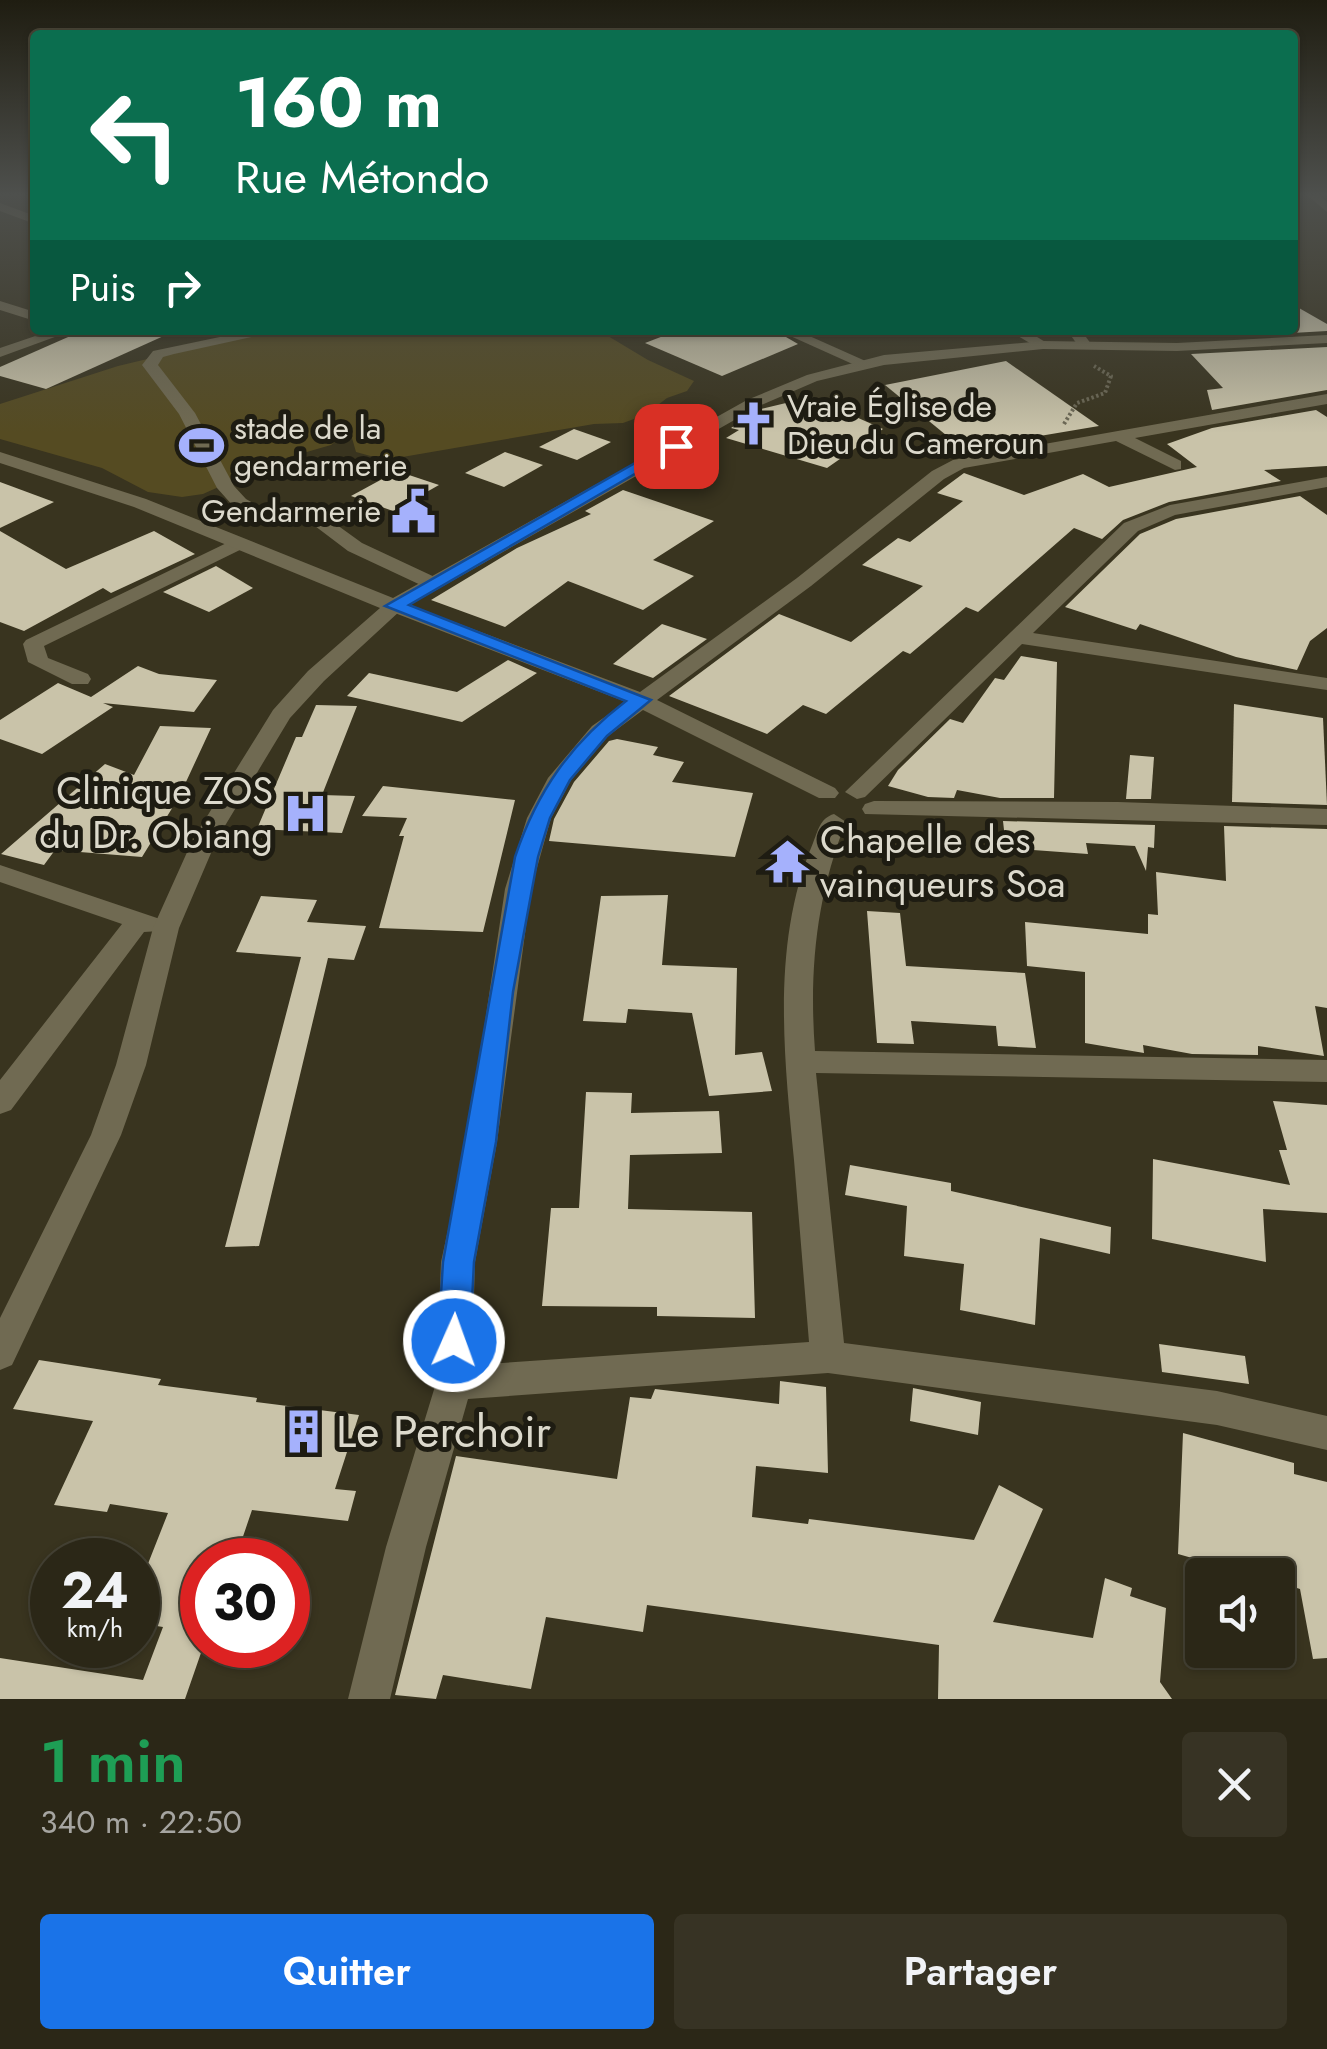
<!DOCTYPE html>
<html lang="fr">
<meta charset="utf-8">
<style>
:root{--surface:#2b2717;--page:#373324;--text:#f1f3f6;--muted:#a6a5a1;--line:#474436;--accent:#1a73e8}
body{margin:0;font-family:Jost,sans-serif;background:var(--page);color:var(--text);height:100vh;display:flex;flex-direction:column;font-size:38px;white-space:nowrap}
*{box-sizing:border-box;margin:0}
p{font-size:32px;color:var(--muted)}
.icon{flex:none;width:55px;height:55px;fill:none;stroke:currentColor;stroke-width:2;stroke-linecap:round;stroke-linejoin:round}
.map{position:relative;height:1699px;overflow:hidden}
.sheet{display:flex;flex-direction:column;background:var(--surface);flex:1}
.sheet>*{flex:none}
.hud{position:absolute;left:30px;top:30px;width:1268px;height:305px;border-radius:10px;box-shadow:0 2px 8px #0004,0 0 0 2px var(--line);background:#0b6e4f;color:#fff;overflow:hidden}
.controls{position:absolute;left:1185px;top:1558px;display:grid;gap:20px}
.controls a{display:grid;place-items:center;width:110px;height:110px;border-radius:10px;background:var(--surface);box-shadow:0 2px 8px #0004,0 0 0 2px var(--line);font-size:50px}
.speed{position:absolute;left:30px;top:1538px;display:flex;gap:20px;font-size:50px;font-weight:700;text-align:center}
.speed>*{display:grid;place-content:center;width:130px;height:130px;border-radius:50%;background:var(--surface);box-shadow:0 2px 8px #0004,0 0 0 2px var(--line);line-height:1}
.speed small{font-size:25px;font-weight:400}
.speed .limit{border:15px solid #d22;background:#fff;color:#111}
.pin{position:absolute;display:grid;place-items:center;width:85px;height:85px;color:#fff;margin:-42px;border-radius:20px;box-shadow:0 5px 15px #0006}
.me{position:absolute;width:110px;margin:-55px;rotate:2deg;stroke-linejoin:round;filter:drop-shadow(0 0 8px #0008)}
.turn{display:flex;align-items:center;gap:35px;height:210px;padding:0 40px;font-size:45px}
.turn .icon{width:130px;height:130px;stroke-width:2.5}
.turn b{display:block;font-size:70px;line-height:85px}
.then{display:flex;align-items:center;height:95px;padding:0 40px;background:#0003;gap:20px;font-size:38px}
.round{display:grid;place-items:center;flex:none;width:105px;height:105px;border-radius:10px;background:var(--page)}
.overview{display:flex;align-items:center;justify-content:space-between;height:170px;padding:0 40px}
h1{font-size:60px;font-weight:600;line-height:75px;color:#1e9e55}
.primary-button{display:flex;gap:20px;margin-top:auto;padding:20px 40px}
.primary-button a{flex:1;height:115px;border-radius:10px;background:var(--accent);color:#fff;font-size:40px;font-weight:600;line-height:115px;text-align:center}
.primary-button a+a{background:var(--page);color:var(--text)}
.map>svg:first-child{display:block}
.green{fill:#554b22}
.building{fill:#c9c3a9}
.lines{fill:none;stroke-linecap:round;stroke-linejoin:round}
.path{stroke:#6c6855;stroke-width:4;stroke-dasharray:2.5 2.5;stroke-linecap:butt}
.minor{fill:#706a52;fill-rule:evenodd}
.tertiary{fill:#706a52;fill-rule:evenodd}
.route{fill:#1a73e8;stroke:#114b97;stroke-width:2.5}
.labels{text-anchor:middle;stroke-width:10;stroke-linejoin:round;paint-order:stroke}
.far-poi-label{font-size:32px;fill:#dcd9cc;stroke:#1e1c12;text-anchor:start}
.poi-label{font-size:38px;fill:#dcd9cc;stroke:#1e1c12;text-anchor:end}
.near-poi-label{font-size:45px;fill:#dcd9cc;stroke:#1e1c12;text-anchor:start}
</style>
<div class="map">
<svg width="1327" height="1699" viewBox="0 0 1327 1699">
<rect width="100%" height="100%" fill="#39341f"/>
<polygon class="green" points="268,330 598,330 648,360 694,381 687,391 667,398 645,415 623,423 594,424 385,460 356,452 350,431 331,445 279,460 203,494 182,497 148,492 102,468 0,439 0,404 118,366"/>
<g class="building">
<polygon points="1292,304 1327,324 1327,331 1292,333"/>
<polygon points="84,330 177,330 46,389 0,376 0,367"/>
<polygon points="679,330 774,330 798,344 722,376 645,343"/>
<polygon points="1327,347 1327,390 1212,410 1207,390 1223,388 1191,354"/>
<polygon points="1006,361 1099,426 963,449 885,385"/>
<polygon points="811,397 883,429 827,468 726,438 739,430 731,428 761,409"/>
<polygon points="1316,410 1327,417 1327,466 1264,470 1281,481 1169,502 1123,520 1102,539 1074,528 978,612 966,607 910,654 903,651 826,714 803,705 767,734 669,696 779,614 851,642 923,586 862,565 898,538 910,542 963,501 937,493 964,473 1024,495 1083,474 1109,487 1197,467 1167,444 1212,428"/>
<polygon points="574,429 611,442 577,460 539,447"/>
<polygon points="505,452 543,465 504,487 465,473"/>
<polygon points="397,471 439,485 393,511 351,496"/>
<polygon points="0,482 54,502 0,528"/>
<polygon points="623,490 714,521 653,560 694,576 643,610 568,581 505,627 431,600 517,548 591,514 585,511"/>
<polygon points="1300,496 1327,515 1327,628 1310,641 1297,670 1236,657 1140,624 1136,630 1065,607 1140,534 1176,519"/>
<polygon points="0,531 66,569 154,531 195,554 111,593 103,588 24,631 0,622"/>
<polygon points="216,566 253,588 209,612 163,592"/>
<polygon points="662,624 707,639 653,678 613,664"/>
<polygon points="1021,656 1057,662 1054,798 1000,798 957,790 954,798 928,797 888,786 898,770 950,719 963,723 995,678 1004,680"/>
<polygon points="508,660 537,673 462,722 347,696 369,673 457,692"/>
<polygon points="138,666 159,674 217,680 194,712 103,703 113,707 42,754 0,739 0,720 58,683 91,697"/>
<polygon points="1234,704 1323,718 1327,805 1232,802"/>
<polygon points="316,705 357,706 322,795 355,796 342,833 257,829 296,737 302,737"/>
<polygon points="160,726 211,728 179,797 142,857 55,850 44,865 1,854 105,764 134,775"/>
<polygon points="617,739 658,747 653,755 684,762 672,782 753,793 735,857 549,841 554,819 574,782 609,741"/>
<polygon points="1130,755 1154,757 1151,799 1126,799"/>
<polygon points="383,786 515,800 483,932 379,928 404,836 399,836 407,818 362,816"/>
<polygon points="1003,821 1155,825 1154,848 1148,847 1146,871 1135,846 1086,843 1088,854 1006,848"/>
<polygon points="1224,826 1327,829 1327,1008 1315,1006 1324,1056 1258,1046 1258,1055 1192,1054 1143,1045 1144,1053 1085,1043 1085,972 1027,966 1025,922 1148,934 1148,914 1158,915 1156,872 1226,881"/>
<polygon points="668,895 662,965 737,968 735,1055 762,1052 772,1091 709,1096 692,1013 628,1009 626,1023 583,1021 601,896"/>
<polygon points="261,896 317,900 307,922 366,926 354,960 328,958 259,1246 225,1247 301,957 236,952"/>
<polygon points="867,911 900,913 906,966 1025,973 1036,1048 998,1046 996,1026 911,1021 914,1044 877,1043"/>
<polygon points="586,1092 632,1093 631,1113 719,1111 722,1153 630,1155 628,1209 752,1212 755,1318 657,1316 657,1307 542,1306 551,1208 579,1208"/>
<polygon points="1273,1101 1327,1105 1327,1213 1263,1209 1266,1262 1152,1239 1153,1159 1290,1185 1279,1150 1287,1150"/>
<polygon points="850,1165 951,1183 951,1191 1111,1227 1110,1254 1040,1238 1035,1325 960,1310 964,1264 904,1256 907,1206 845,1195"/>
<polygon points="1159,1344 1245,1356 1249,1384 1162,1372"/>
<polygon points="39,1360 161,1379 158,1385 257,1398 256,1402 359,1415 335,1489 356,1491 348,1521 252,1510 235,1560 202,1560 202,1650 185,1699 0,1699 0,1658 143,1680 163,1627 138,1623 138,1589 168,1513 110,1504 107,1512 54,1505 93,1421 13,1409"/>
<polygon points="780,1381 826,1387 828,1473 756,1466 752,1517 808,1524 809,1519 974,1540 999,1485 1043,1509 993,1622 1093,1638 1105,1578 1132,1588 1130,1596 1166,1608 1160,1682 1172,1699 938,1699 939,1645 647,1605 643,1632 546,1617 531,1689 443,1675 436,1699 395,1695 456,1456 617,1479 630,1397 651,1399 655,1389 779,1404"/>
<polygon points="913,1388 981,1402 978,1435 910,1421"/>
<polygon points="1183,1433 1294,1463 1294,1474 1327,1482 1327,1658 1313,1659 1300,1589 1278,1582 1278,1575 1252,1575 1178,1554"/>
</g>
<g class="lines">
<polyline class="path" points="1064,424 1077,403 1105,393 1111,376 1094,366"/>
<g class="minor">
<polygon points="1307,195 1320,195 1327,202 1327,212"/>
<polygon points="0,203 35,216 35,224 0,211"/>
<polygon points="0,301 35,312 35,321 0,310"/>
<polygon points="53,330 74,330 0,357 0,348"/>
<polygon points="253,330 283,330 174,354 163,357 158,365 195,413 234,486 246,499 269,512 326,517 362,543 439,579 439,587 425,587 348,551 315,526 265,522 234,507 217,488 179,414 142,365 153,351"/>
<polygon points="777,330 796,330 870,363 857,366"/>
<polygon points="1008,330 1026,330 1050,345 1038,348"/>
<polygon points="1067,330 1081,330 1091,344 1079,347"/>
<path d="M 1327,394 L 1327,404 L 1135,438 L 1181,461 L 1181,469 L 1175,470 L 1116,441 L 964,468 L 944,479 L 811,586 L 657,700 L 835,788 L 839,793 L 835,798 L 819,798 L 643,710 L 608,736 L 571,780 L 551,818 L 531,889 L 497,1142 L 475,1262 L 472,1365 L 809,1342 C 804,1281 799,1220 794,1160 C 784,1055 771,943 813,843 C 818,831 820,818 834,814 L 846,822 C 816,897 809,971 815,1051 L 1327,1060 L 1327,1082 L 816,1073 L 844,1343 L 1217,1391 L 1327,1416 L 1327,1450 L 1217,1425 L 828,1373 L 468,1399 L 426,1547 L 390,1699 L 348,1699 L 386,1547 L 436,1383 L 441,1262 L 467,1142 L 505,889 L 527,818 L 548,778 L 592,726 L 626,702 L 387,610 L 387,602 L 401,602 L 640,692 L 797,578 L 932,471 L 953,460 Z"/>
<polygon points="1327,477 1327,487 1175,515 1138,531 1033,633 1327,678 1327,690 1022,644 865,797 857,799 845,792 1124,523 1170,505"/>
<polygon points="239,537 248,543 246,547 44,646 48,658 88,674 91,679 88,684 72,684 28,662 23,644 26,640"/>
<polygon points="874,801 1118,802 1327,809 1327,825 865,814 862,809 865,804"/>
<polygon points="0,865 160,919 164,925 160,931 144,932 11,1110 0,1114 0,1080 122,924 0,882"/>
</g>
<polygon class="tertiary" points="1327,335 1327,343 1177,351 1043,349 884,365 817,381 759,406 401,610 324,681 290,718 217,839 179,928 146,1065 121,1135 12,1365 0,1370 0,1318 91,1135 116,1065 153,928 193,839 273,710 308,671 380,608 134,507 0,463 0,452 146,499 393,598 747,400 807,375 884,355 1043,341 1177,343"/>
</g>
<linearGradient id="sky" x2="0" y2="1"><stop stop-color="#1f1d11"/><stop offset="0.45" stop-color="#4e504d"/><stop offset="1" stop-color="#4e504d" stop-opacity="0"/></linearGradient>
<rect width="1327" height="433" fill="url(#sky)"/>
<path class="route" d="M 670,443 L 683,446 L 409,605 L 651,700 L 607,736 L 570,780 L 550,818 L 538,857 L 513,992 L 496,1142 L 474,1262 L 470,1341 L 466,1351 L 454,1355 L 443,1351 L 438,1341 L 443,1262 L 515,857 C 537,791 571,743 626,701 L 385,606 Z"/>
<defs>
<symbol id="church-bare" viewBox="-9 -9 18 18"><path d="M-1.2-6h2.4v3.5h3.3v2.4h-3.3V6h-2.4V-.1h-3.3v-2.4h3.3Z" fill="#a5b1fc" stroke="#1e1c12" stroke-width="2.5" paint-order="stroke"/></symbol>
<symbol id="stadium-bare" viewBox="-9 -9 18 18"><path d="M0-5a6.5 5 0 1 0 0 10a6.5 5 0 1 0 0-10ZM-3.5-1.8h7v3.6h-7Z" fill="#a5b1fc" stroke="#1e1c12" stroke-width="2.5" paint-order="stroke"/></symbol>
<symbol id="civic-bare" viewBox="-9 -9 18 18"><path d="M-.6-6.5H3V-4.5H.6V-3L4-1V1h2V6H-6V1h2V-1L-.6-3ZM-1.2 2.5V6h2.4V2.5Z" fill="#a5b1fc" stroke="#1e1c12" stroke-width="2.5" paint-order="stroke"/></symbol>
<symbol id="hospital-bare" viewBox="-9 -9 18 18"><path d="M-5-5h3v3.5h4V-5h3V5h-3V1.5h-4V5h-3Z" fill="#a5b1fc" stroke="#1e1c12" stroke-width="2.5" paint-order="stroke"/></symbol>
<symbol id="temple-bare" viewBox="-9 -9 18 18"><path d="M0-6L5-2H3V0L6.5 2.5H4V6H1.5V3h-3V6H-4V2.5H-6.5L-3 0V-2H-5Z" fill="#a5b1fc" stroke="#1e1c12" stroke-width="2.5" paint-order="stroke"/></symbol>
<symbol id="building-bare" viewBox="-9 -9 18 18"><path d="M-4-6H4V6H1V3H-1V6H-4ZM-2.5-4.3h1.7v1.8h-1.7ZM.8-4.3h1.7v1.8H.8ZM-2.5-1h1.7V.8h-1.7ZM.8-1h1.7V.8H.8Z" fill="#a5b1fc" stroke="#1e1c12" stroke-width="2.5" paint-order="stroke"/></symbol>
</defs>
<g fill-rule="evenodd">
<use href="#church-bare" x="722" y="392" width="63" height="63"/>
<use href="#stadium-bare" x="170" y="414" width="63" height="63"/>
<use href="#civic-bare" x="382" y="480" width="63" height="63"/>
<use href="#hospital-bare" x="274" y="782" width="63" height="63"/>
<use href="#temple-bare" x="756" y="830" width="63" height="63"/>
<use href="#building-bare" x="272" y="1400" width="63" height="63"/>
</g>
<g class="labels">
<g class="far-poi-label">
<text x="787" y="417">Vraie Église de<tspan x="787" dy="37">Dieu du Cameroun</tspan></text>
<text x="234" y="439">stade de la<tspan x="234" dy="37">gendarmerie</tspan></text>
<text x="381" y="522" text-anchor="end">Gendarmerie</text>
</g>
<g class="poi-label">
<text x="273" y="804">Clinique ZOS<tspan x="273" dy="44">du Dr. Obiang</tspan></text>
<text x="820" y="853" text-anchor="start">Chapelle des<tspan x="820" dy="44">vainqueurs Soa</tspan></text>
</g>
<g class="near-poi-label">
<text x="336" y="1447">Le Perchoir</text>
</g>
</g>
</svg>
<div class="controls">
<a><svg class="icon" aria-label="sound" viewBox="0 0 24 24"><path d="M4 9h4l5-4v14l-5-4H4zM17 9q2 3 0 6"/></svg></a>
</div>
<div class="speed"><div>24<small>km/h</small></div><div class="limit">30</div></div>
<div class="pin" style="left:676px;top:446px;background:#d93025"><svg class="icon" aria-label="arrive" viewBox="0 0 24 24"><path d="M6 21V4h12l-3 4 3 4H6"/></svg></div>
<svg class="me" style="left:454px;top:1341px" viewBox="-20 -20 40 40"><circle r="17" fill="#1a73e8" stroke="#fff" stroke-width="3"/><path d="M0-11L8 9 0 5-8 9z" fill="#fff"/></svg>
<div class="hud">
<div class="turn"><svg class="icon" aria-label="left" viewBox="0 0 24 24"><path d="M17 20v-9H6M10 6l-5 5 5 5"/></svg><div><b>160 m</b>Rue Métondo</div></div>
<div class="then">Puis<svg class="icon" aria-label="right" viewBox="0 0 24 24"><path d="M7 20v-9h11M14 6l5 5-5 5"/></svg></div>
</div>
</div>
<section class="sheet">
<div class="overview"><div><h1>1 min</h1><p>340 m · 22:50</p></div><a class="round"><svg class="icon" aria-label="close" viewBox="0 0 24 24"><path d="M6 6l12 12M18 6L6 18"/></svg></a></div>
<div class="primary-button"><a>Quitter</a><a>Partager</a></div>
</section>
